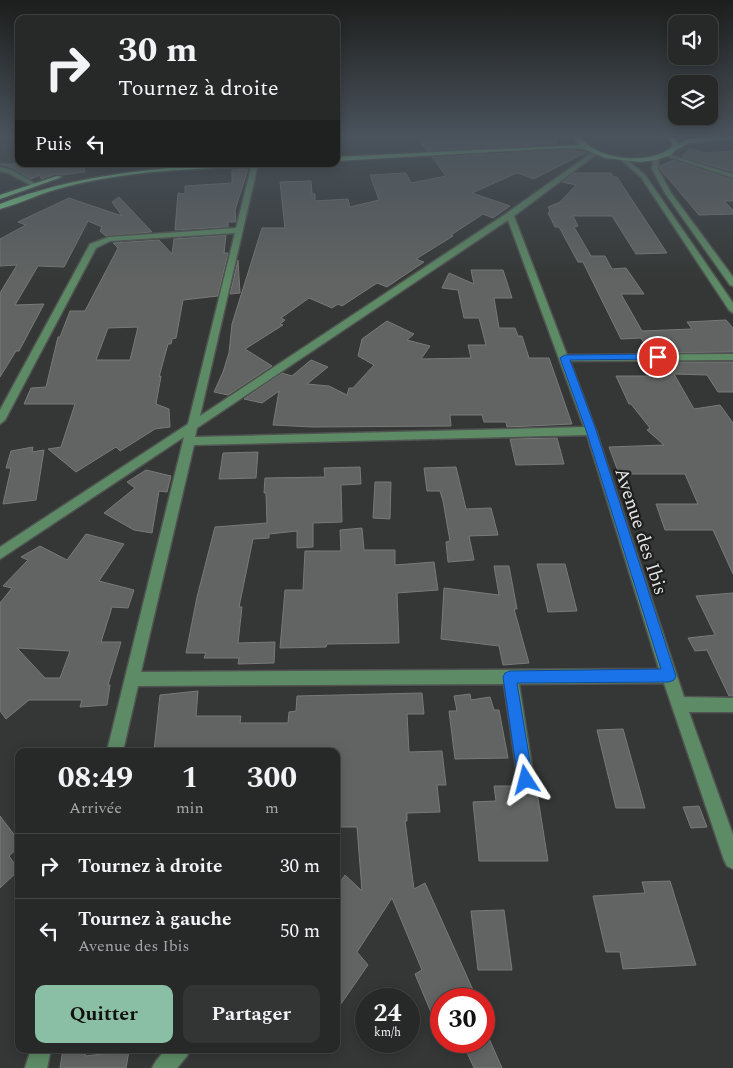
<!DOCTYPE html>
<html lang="fr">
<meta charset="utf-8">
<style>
:root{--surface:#272928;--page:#333534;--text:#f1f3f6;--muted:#a4a6a8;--line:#434545;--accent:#8abfa5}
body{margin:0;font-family:Spectral,serif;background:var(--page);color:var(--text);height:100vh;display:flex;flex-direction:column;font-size:19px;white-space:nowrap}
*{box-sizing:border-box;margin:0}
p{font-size:16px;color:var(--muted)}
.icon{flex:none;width:28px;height:28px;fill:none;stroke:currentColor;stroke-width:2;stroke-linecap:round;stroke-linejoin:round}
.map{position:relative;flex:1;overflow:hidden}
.drawer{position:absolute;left:15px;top:748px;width:325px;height:305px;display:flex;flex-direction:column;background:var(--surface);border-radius:10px;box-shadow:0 2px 12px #0003,0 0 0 1px var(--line)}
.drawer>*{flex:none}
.top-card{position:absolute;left:15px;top:15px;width:325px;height:152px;border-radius:10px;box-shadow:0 2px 12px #0003,0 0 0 1px var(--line);background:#272928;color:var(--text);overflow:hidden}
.fabs{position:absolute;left:668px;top:15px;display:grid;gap:10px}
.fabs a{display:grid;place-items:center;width:50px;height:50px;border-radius:10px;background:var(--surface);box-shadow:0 2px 12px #0003,0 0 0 1px var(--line);font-size:25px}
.speed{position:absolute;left:355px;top:988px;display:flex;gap:10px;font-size:25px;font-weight:700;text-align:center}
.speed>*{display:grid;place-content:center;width:65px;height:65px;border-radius:50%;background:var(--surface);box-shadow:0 2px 12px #0003,0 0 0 1px var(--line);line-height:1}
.speed small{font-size:12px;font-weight:400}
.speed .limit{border:8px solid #d22;background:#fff;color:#111}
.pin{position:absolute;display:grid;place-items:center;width:42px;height:42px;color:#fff;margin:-21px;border:2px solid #fff;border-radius:50%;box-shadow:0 1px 5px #0007}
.me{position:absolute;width:55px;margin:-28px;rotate:351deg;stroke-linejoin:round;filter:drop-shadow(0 0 4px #0008)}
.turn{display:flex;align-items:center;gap:18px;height:105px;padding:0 20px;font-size:22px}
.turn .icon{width:65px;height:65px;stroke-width:2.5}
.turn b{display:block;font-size:35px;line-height:42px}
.then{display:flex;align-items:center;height:48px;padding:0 20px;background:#0003;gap:10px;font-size:19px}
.eta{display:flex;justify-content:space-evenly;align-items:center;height:85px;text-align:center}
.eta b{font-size:30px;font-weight:700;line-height:35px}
.cta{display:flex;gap:10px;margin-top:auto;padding:10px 20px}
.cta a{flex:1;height:58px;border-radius:10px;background:var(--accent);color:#111;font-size:20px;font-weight:700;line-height:58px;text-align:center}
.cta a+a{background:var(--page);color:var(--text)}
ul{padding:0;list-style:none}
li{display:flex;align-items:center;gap:15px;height:65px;padding:0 20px;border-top:1px solid var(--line)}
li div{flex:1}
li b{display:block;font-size:19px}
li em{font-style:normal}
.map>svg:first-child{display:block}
.building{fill:#616462;stroke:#787a78;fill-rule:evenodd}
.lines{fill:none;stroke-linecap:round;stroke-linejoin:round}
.minor-casing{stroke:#505351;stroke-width:3}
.major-casing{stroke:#505351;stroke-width:3}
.minor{fill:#5d8b65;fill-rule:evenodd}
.major{fill:#7edf91;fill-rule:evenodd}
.route{fill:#1a73e8;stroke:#114b97}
.labels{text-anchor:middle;stroke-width:4.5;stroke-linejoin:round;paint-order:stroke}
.street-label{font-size:19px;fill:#e4e5e4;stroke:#1d1e1d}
</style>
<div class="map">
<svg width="733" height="1068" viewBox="0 0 733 1068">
<rect width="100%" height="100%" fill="#343735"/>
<g class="building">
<polygon points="416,135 556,135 557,144 427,151"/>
<polygon points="690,148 705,153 733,151 733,172 682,157"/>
<polygon points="564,150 587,152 534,179 517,173 472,193 510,206 493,218 483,214 451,235 453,236 416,259 424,262 387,287 377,283 342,306 338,304 332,308 309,298 281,318 285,320 280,324 283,325 245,349 272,366 228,395 214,392 223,372 229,353 232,324 262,228 285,228 280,182 311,181 312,194 315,194 315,201 348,199 350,207 379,200 370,175 406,173 411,183 446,176 432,157"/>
<polygon points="674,160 733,180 733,201 724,201 733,210 733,214 699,215 660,169 660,166"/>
<polygon points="0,164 84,164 85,172 63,175 56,174 41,179 40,175 31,179 13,168"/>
<polygon points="248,169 235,210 236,222 228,222 228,227 175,230 178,193 185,194 185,186 232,183 232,170"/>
<polygon points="574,173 611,173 613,177 617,177 667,253 636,254 612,216 573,216 578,226 574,227 591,256 605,256 612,269 626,268 644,294 621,294 642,331 692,329 687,322 726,320 733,328 733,352 650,353 641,338 621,339 583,262 578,262 559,227 555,227 548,213 550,211 548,207 560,202 576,185 562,182"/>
<polygon points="119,197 152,232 106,236 100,231 102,227 88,221 64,267 38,266 15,305 44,304 19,351 16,351 0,377 0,293 17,265 0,266 0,239 26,225 18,222 69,198 122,216 112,202"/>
<path d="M 226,235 L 224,253 L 228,253 L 218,296 L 183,300 L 176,338 L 172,339 L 171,344 L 168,344 L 159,377 L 161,376 L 156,404 L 169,409 L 170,427 L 155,429 L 120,451 L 116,447 L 76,472 L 48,449 L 61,447 L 75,404 L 24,404 L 31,388 L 46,387 L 58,337 L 60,337 L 70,311 L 85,311 L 118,248 L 113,243 L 159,240 L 172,254 L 174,239 ZM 138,327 L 130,360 L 96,360 L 108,328 Z"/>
<polygon points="238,260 240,293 230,294"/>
<polygon points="471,270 503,270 512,298 494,298 499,328 515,328 518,336 522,336 529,358 549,358 572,424 507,427 506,422 484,422 482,415 450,415 451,426 312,427 273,425 279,391 262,403 244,399 282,373 292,376 311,360 328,367 307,384 329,386 347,395 349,388 353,388 374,365 358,356 362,339 387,321 414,334 407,340 430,346 421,359 471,358 468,345 486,345 479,318 464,318 458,290 442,288 449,273 474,284"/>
<polygon points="656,362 733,362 733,392 718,392 707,375 674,374 694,409 720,405 733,423 733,574 713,530 665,530 656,504 698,504 685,474 619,474 609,447 664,445 647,430 650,428 631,404 629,404 616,376 651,376 650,373 662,372"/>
<polygon points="557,438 564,464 516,465 510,439"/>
<polygon points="33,447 32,452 44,450 36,500 3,504 11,468 6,468 11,451"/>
<polygon points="258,452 256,478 219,479 223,453"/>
<polygon points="360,467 361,484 341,485 342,522 313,523 313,547 297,548 297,531 269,534 269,538 253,539 239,607 242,607 238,643 275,642 274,663 238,664 239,658 204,658 206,653 186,653 197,597 215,527 267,523 266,493 264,493 265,478 325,477 324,468"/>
<polygon points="456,467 466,509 491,508 498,535 469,536 474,560 448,562 446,542 450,541 443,501 440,491 427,491 424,468"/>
<polygon points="146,470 171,476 167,492 159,491 152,533 134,530 104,513 135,488 127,482"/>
<polygon points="375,482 391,482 390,519 373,518"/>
<polygon points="362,528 364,550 395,550 395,565 434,562 438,590 397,593 399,643 327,644 326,647 280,648 285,590 303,590 305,551 341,551 340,530"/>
<path d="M 86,534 L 124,544 L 99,581 L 134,590 L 128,608 L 112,607 L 101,642 L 121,642 L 108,685 L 110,685 L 107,705 L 80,707 L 82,700 L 29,700 L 6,719 L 0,711 L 0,603 L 12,588 L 3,586 L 28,560 L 21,557 L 40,546 L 67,560 ZM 17,648 L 70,651 L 60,678 L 45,678 Z"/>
<polygon points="537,564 565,564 577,611 548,612"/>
<polygon points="494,566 509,566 517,609 514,609 529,663 503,665 499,646 441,639 444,588 499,595"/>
<polygon points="733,593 733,696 729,696 707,650 695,651 688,638 715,635 696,596"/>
<polygon points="198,691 196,716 241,716 240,723 288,723 289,712 296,711 297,696 422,693 424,714 407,714 409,752 442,751 446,785 437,785 440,812 407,813 407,821 405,821 414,889 425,883 477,999 441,999 441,1036 415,974 422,970 392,898 357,952 368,965 336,1011 336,888 345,875 362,891 357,827 336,827 336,751 154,751 160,695"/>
<polygon points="470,694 471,700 490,697 494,710 499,710 508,758 455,759 449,711 457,711 454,696"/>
<polygon points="623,729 645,808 616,808 597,730"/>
<polygon points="494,786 518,786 527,790 536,786 548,861 479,861 473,802 496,801"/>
<polygon points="699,806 707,827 691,828 683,807"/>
<polygon points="0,816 19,841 19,847 9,856 19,870 0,888"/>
<polygon points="670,881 696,965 623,969 620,952 606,952 593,896 645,893 642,882"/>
<polygon points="504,910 512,970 478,970 471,911"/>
<polygon points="487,1034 502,1068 474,1068 465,1048 476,1041 484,1041 484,1036"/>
<polygon points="63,1049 86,1049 85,1056 129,1051 126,1068 60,1068"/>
</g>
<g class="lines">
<defs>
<g id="minor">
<path d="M 593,152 L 598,153 L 514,216 L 567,355 L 733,354 L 733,360 L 570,361 L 596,431 L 684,697 L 733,698 L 733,712 L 689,712 L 733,835 L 733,869 L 727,866 L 724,860 L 664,683 L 519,684 L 534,780 L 532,786 L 526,788 L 520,786 L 518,780 L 504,684 L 138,686 L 123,751 L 107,751 L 184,437 L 0,559 L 0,547 L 188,424 L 235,233 L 110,241 L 96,248 L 5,420 L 0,424 L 0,410 L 90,244 L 109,237 L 236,228 L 252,164 L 258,164 L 200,416 L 507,213 ZM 508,220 L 584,427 L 195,437 L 197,428 ZM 587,435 L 659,669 L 141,672 L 194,445 Z"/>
<polygon points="667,154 733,174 733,178 667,156"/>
<polygon points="656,157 659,159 658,169 671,193 733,277 733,286 730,285 665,193 652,169 653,159"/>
<polygon points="621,158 625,158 645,175 733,303 733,313 729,310 641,177 621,160"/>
<polygon points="0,167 12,170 36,184 31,185 8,173 0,171"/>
<polygon points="31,1049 51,1049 47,1068 25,1068"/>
<polygon points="166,1049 190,1049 187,1056 177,1068 152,1068 156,1061"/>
</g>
<g id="major">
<path d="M 574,135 L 580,135 C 592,161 653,166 673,146 L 670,140 L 663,135 C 671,135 675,137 678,144 L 688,139 L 733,135 L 733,139 L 689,143 L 676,150 L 671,155 L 656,160 L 640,162 L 605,158 L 584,149 L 564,148 L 336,161 L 336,157 L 578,145 Z"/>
<path d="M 231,164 L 267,164 L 264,166 C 198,169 130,170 65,187 C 43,192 22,203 0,209 L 0,204 C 75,175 151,168 231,164 Z"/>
<polygon points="57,176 62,177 0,199 0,195"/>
</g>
</defs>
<use href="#minor" class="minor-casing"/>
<use href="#major" class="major-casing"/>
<use href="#minor" class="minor"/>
<use href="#major" class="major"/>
</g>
<linearGradient id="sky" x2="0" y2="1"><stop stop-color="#1d1e1d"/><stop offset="0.48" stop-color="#4a535c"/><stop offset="1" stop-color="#4a535c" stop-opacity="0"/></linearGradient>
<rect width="733" height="284" fill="url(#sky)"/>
<polygon class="route" points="658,354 661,355 661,359 570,360 596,430 676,676 674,680 669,682 517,683 533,780 531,786 526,788 521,786 518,780 503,677 505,673 510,671 661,669 586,430 560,358 565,355"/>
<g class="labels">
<g class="street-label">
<text transform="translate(642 531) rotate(72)" y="7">Avenue des Ibis</text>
</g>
</g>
</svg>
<div class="fabs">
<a><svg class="icon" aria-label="sound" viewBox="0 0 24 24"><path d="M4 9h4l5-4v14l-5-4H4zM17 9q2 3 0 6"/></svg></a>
<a><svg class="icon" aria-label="layers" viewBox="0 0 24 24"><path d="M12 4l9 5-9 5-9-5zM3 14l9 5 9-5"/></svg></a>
</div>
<div class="speed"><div>24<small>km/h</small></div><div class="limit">30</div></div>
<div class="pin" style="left:658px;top:357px;background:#d93025"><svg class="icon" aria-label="arrive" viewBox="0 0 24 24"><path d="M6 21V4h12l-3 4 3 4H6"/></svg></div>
<svg class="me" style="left:526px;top:780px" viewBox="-20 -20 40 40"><path d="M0-17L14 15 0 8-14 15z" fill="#1a73e8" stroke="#fff" stroke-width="4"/></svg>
<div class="top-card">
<div class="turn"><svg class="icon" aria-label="right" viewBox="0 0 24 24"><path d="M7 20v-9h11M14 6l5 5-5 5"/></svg><div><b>30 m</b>Tournez à droite</div></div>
<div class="then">Puis<svg class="icon" aria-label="left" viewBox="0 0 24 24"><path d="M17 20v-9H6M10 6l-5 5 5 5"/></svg></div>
</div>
<section class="drawer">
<div class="eta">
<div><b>08:49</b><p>Arrivée</p></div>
<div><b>1</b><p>min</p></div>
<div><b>300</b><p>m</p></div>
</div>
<ul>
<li><svg class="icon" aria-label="right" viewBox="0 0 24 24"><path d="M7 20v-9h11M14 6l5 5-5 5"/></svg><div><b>Tournez à droite</b></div><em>30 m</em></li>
<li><svg class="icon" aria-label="left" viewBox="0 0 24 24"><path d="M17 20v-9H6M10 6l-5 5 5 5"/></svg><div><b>Tournez à gauche</b><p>Avenue des Ibis</p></div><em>50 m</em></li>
</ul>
<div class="cta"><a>Quitter</a><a>Partager</a></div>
</section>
</div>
